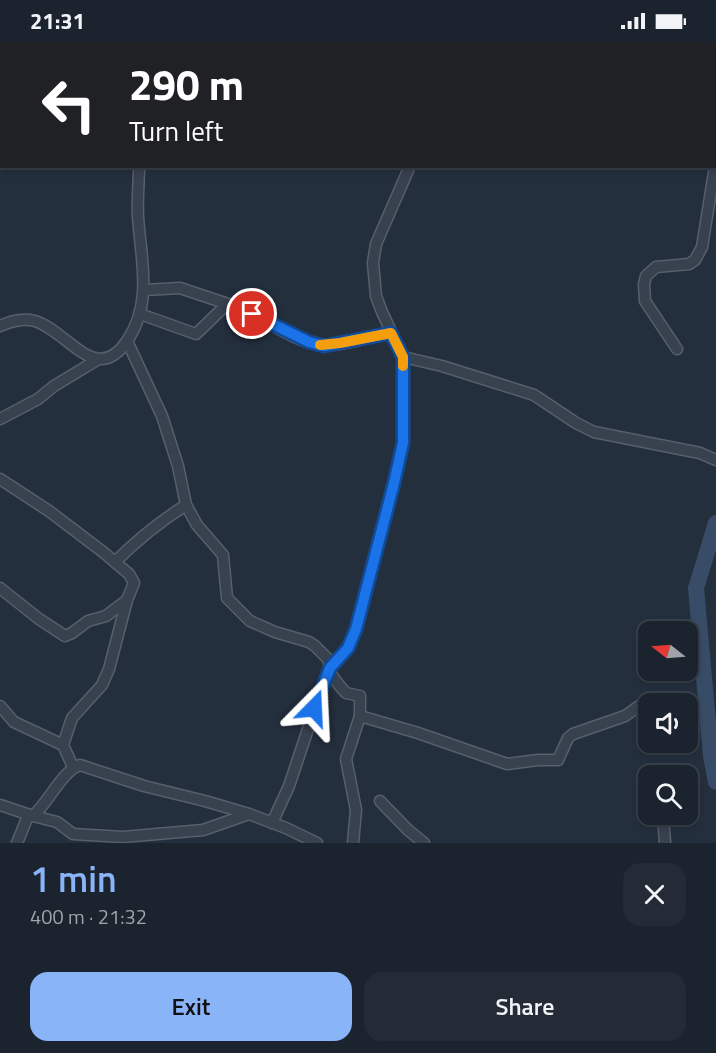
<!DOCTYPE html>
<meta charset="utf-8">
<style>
:root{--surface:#1b232e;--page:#242b36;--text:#f1f3f6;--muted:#a0a4aa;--line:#39404a;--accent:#8ab4f8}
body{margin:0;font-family:"Titillium Web",sans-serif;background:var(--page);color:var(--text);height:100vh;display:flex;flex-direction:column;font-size:22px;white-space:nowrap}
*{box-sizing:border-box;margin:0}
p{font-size:20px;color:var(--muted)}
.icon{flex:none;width:33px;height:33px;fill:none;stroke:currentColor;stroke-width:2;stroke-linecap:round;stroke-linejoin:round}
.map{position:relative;height:801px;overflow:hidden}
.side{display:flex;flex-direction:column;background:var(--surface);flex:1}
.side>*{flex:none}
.banner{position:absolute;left:0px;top:0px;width:717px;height:126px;box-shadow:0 3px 9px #0003,0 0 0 2px var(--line);background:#202124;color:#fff;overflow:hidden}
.needle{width:39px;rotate:287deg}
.controls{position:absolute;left:638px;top:579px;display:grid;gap:12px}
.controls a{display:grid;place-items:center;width:60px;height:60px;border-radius:12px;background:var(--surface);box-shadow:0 3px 9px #0003,0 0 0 2px var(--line);font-size:30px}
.pin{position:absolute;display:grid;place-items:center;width:51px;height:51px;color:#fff;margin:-26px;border:3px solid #fff;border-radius:50%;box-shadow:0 2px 6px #0007}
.me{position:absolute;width:66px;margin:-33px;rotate:21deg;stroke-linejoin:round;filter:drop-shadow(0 0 4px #0008)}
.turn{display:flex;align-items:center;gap:21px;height:126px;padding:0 30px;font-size:27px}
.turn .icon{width:78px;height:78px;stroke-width:2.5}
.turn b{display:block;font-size:42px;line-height:51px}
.round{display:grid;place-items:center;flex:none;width:63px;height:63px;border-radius:18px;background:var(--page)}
.head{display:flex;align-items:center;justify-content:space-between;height:102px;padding:0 30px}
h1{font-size:36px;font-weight:600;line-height:45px;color:var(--accent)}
.action{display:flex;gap:12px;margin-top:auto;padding:12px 30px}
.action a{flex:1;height:69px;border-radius:18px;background:var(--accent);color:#111;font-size:24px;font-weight:600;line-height:69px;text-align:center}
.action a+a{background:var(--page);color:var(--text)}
.status{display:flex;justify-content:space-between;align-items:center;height:42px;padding:0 30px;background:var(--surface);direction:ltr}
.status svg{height:16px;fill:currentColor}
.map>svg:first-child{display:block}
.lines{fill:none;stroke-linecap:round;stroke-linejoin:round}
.river{stroke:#394c67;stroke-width:16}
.minor-casing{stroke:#565f6c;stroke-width:13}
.minor{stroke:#38414e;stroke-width:10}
.route-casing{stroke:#114b97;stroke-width:15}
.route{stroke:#1a73e8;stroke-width:10}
.slow{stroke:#f59e0b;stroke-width:10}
</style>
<div class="status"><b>21:31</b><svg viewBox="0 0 49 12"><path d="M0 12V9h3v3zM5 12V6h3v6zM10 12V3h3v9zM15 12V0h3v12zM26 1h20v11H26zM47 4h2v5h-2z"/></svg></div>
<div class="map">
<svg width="716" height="801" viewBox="0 0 716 801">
<rect width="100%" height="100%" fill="#242f3e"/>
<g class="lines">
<polyline class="river" points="716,481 696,546 711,714 716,740"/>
<defs>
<g id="minor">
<polyline points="64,0 65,2"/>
<polyline points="568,0 570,2"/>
<polyline points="215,2 219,0"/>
<polyline points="447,2 447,0"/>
<polyline points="598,2 599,0"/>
<polyline points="716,16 716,17"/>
<polyline points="0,63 2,63"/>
<polyline points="144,248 180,246 228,262"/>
<path d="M 140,272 L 196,292 L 223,266 L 232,262 C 258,272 294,301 321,303 C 341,305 371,294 391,290"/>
<path d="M 0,284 C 12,279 22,276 35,279 C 68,289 96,345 127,299 C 153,261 141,218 138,175 C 137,158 139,141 139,124"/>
<polyline points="127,299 162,374 178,424 186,463 197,483 223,513 227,556 250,579 275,590 309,600 315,604 328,617 331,632 339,643 346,651 360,654 360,674 346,717 356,768 353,801"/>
<polyline points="677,307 645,259 644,242 646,234 656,225 689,222 695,218 702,205 715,124"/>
<polyline points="403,315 442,324 534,353 576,381 594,390 700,411 716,418"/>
<polyline points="0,377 38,357 54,344 97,318"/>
<polyline points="0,437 49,469 103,510 129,532 134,541 127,558 109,627 102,643 72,676 63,703 73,725"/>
<path d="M 115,520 C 137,498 159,480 186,463"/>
<polyline points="0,546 39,577 65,594 72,591 88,579 106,574 127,558"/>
<polyline points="0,664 14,680 63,703"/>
<polyline points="360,674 418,691 507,722 538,718 558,718 568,696 573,692 625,674 639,664"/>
<polyline points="380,759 408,788 424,801"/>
<path d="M 0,763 L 33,774 C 48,761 63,728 80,723 L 144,744 L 205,759 L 249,772 L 286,786 L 317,801"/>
<polyline points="663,772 665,801"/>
<polyline points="33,774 57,780 73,792 123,795 203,788 249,772"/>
<polyline points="272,781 289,744 325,636 335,619 342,614 348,606 356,587 399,421 403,401 403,315 382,270 376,254 373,221 376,202 410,124"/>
<polyline points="17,801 28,774"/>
</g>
</defs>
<use href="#minor" class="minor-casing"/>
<use href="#minor" class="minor"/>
</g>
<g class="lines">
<defs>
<polyline id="route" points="252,272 309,300 324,304 391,291 403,315 403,401 394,441 356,587 348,606 330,626 314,666"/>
</defs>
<use href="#route" class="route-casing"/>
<use href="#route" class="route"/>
<polyline class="slow" points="320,303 340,301 391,291 403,315 403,324"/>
</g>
</svg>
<div class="controls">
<a><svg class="needle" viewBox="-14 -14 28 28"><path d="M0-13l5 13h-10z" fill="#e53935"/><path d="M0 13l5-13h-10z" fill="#a0a4aa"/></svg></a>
<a><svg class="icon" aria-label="sound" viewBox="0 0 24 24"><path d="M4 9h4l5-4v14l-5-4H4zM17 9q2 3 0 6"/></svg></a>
<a><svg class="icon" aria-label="search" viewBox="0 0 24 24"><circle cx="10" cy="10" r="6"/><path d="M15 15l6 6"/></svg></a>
</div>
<div class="pin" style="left:252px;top:272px;background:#d93025"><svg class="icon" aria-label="arrive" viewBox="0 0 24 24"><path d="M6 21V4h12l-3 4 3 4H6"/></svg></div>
<svg class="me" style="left:314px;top:666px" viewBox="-20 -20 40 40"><path d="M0-17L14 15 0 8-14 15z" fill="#1a73e8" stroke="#fff" stroke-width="4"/></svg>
<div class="banner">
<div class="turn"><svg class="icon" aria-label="left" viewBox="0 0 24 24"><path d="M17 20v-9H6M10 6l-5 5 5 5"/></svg><div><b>290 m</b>Turn left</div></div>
</div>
</div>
<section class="side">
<div class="head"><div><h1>1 min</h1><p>400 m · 21:32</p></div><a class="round"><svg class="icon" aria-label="close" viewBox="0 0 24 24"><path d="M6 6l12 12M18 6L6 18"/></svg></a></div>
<div class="action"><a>Exit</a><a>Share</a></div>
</section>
